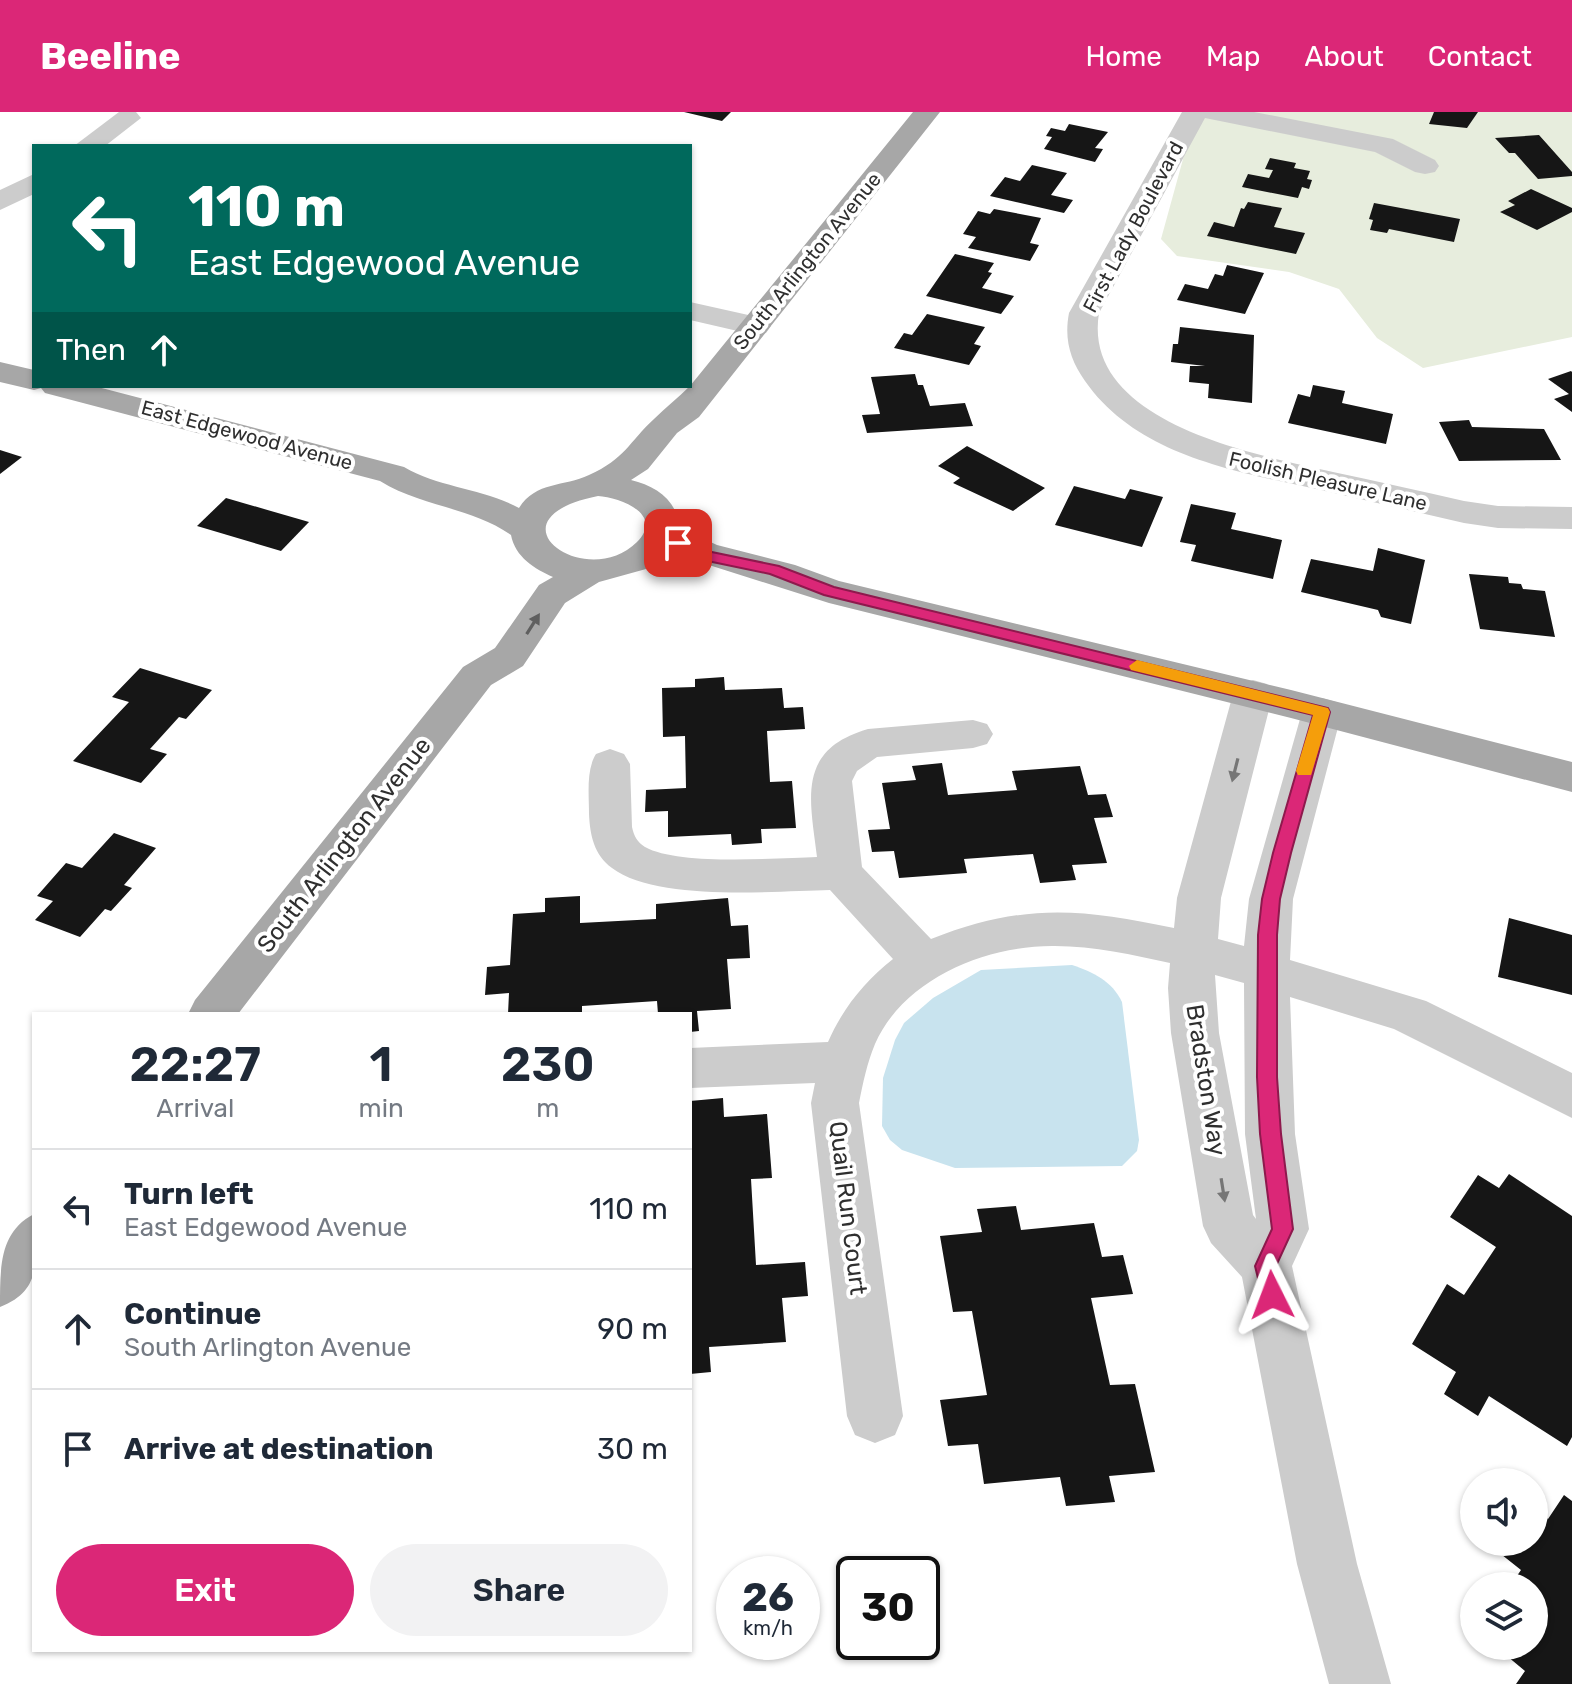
<!DOCTYPE html>
<style>
:root{--surface:#fff;--page:#f2f2f3;--text:#1f2937;--muted:#747a83;--line:#e0e1e3;--accent:#db2777}
body{margin:0;font-family:Rubik,sans-serif;background:var(--page);color:var(--text);height:100vh;display:flex;flex-direction:column;font-size:30px;white-space:nowrap}
*{box-sizing:border-box;margin:0}
p{font-size:26px;color:var(--muted)}
.icon{flex:none;width:44px;height:44px;fill:none;stroke:currentColor;stroke-width:2;stroke-linecap:round;stroke-linejoin:round}
.map{position:relative;flex:1;overflow:hidden}
.details{position:absolute;left:32px;top:900px;width:660px;height:640px;display:flex;flex-direction:column;background:var(--surface);border-radius:0px;box-shadow:0 2px 6px #0004}
.details>*{flex:none}
.hud{position:absolute;left:32px;top:32px;width:660px;height:244px;border-radius:0px;box-shadow:0 2px 6px #0004;background:#00695c;color:#fff;overflow:hidden}
.buttons{position:absolute;left:1460px;top:1356px;display:grid;gap:16px}
.buttons a{display:grid;place-items:center;width:88px;height:88px;border-radius:50%;background:var(--surface);box-shadow:0 2px 6px #0004;font-size:40px}
.speed{position:absolute;left:716px;top:1444px;display:flex;gap:16px;font-size:40px;font-weight:700;text-align:center}
.speed>*{display:grid;place-content:center;width:104px;height:104px;border-radius:50%;background:var(--surface);box-shadow:0 2px 6px #0004;line-height:1}
.speed small{font-size:20px;font-weight:400}
.speed .limit{border:4px solid #111;border-radius:12px;background:#fff;color:#111}
.pin{position:absolute;display:grid;place-items:center;width:68px;height:68px;color:#fff;margin:-34px;border-radius:16px;box-shadow:0 4px 12px #0006}
.me{position:absolute;width:88px;margin:-44px;rotate:357deg;stroke-linejoin:round;filter:drop-shadow(0 0 6px #0008)}
.turn{display:flex;align-items:center;gap:28px;height:168px;padding:0 24px;font-size:36px}
.turn .icon{width:104px;height:104px;stroke-width:2.5}
.turn b{display:block;font-size:56px;line-height:68px}
.then{display:flex;align-items:center;height:76px;padding:0 24px;background:#0003;gap:16px;font-size:30px}
.eta{display:flex;justify-content:space-evenly;align-items:center;height:136px;text-align:center}
.eta b{font-size:48px;font-weight:600;line-height:56px}
.button{display:flex;gap:16px;margin-top:auto;padding:16px 24px}
.button a{flex:1;height:92px;border-radius:48px;background:var(--accent);color:#fff;font-size:32px;font-weight:600;line-height:92px;text-align:center}
.button a+a{background:var(--page);color:var(--text)}
ul{padding:0;list-style:none}
li{display:flex;align-items:center;gap:24px;height:120px;padding:0 24px;border-top:2px solid var(--line)}
li div{flex:1}
li b{display:block;font-size:30px}
li em{font-style:normal}
header{display:flex;align-items:center;gap:48px;box-sizing:border-box;height:112px;padding:0 40px;background:var(--accent);color:#fff}
header strong{font-size:38px}
nav{display:flex;gap:44px;margin-inline-start:auto;font-size:28px}
.map>svg:first-child{display:block}
.green{fill:#e7eddd}
.water{fill:#c8e3ee}
.building{fill:#161616}
.lines{fill:none;stroke-linecap:round;stroke-linejoin:round}
.minor{fill:#ccc;fill-rule:evenodd}
.major{fill:#a7a7a7;fill-rule:evenodd}
.oneway{fill:#5f5f5f}
.oneway2{fill:#767676}
.route{fill:#db2777;stroke:#8e194d;stroke-width:2}
.slow{fill:#f59e0b}
.labels{text-anchor:middle;stroke-width:8;stroke-linejoin:round;paint-order:stroke}
.far-street-label{font-size:20px;fill:#2f2f2f;stroke:#fff}
.street-label{font-size:24px;fill:#2f2f2f;stroke:#fff}
</style>
<header>
<strong>Beeline</strong>
<nav><a>Home</a><a>Map</a><a>About</a><a>Contact</a></nav>
</header>
<div class="map">
<svg width="1572" height="1572" viewBox="0 0 1572 1572">
<rect width="100%" height="100%" fill="#fff"/>
<polygon class="green" points="1196,0 1572,0 1572,225 1423,256 1377,226 1339,177 1289,160 1177,144 1161,127"/>
<path class="water" d="M 1072,853 C 1093,860 1112,869 1122,890 L 1139,1028 L 1137,1039 L 1122,1054 L 955,1056 L 902,1038 L 890,1028 L 882,1014 L 883,966 L 895,928 L 904,911 L 933,886 L 981,858 Z"/>
<g class="building">
<polygon points="684,0 731,0 722,9"/>
<polygon points="1434,0 1478,0 1467,16 1429,12"/>
<polygon points="1069,12 1108,20 1095,36 1103,37 1095,50 1044,37 1052,25 1046,24 1051,16 1065,19"/>
<polygon points="1539,23 1572,60 1572,64 1538,67 1515,41 1509,41 1495,26"/>
<polygon points="1270,46 1296,51 1294,56 1310,59 1307,67 1312,68 1309,77 1302,75 1298,86 1242,75 1248,62 1269,66 1273,58 1265,57"/>
<polygon points="1032,53 1067,61 1051,83 1073,88 1064,101 990,84 1005,65 1020,69"/>
<polygon points="1531,77 1572,96 1572,100 1537,118 1500,100 1515,93 1508,89"/>
<polygon points="1248,90 1282,96 1274,115 1305,121 1296,142 1207,124 1214,110 1234,115 1241,96 1244,97"/>
<polygon points="1374,91 1460,107 1454,130 1389,117 1387,121 1370,118 1373,108 1369,107"/>
<polygon points="994,97 1041,106 1030,131 1039,133 1030,149 968,136 976,125 963,122 978,99 990,102"/>
<polygon points="955,142 994,151 988,160 992,161 982,176 1014,184 1001,202 926,184"/>
<polygon points="1227,153 1264,161 1245,202 1177,188 1185,172 1208,177 1215,162 1223,164"/>
<polygon points="927,202 985,215 974,232 981,234 969,253 894,236 904,221 912,223"/>
<polygon points="1180,215 1254,223 1252,291 1208,286 1209,272 1189,270 1190,254 1205,254 1171,250 1173,232 1178,232"/>
<polygon points="1571,259 1572,260 1572,300 1554,287 1569,282 1548,267"/>
<polygon points="915,262 918,273 923,273 930,294 965,291 973,314 867,321 862,303 880,302 871,265"/>
<polygon points="1313,273 1345,279 1342,291 1393,302 1386,332 1288,311 1298,282 1310,285"/>
<polygon points="1469,308 1472,315 1544,317 1561,348 1459,349 1439,310"/>
<polygon points="967,334 1045,376 1013,399 953,371 960,366 938,354"/>
<polygon points="0,338 22,345 0,362"/>
<polygon points="1074,374 1125,387 1130,377 1163,385 1142,435 1055,413"/>
<polygon points="226,386 309,410 281,439 197,414"/>
<polygon points="1191,392 1236,401 1231,417 1282,428 1273,467 1191,449 1196,433 1180,430"/>
<polygon points="1378,436 1425,448 1411,512 1381,505 1378,498 1301,480 1311,447 1373,459"/>
<polygon points="1469,462 1508,465 1509,471 1521,472 1523,477 1545,479 1555,525 1480,517"/>
<polygon points="140,556 212,578 186,607 179,605 150,637 167,642 141,671 73,649 129,590 112,585"/>
<polygon points="724,565 725,578 782,576 784,596 803,595 805,617 767,619 770,670 792,669 796,716 761,717 762,731 732,733 731,722 668,725 668,699 645,700 646,678 686,676 685,624 663,625 662,576 695,575 695,567"/>
<polygon points="942,651 948,683 1017,678 1012,659 1080,654 1088,683 1106,682 1113,705 1094,706 1107,751 1072,753 1076,768 1040,771 1033,742 964,747 967,761 899,766 894,739 872,740 868,718 890,717 882,671 916,668 912,654"/>
<polygon points="114,721 156,736 124,773 132,776 111,799 105,797 80,825 35,808 53,789 37,784 66,751 82,756"/>
<polygon points="580,784 580,811 656,807 656,792 728,786 731,814 748,813 750,846 727,847 731,897 697,899 699,919 690,920 690,902 658,902 657,889 582,894 582,902 508,902 509,881 485,883 487,855 510,853 513,802 545,800 545,786"/>
<polygon points="1509,806 1572,823 1572,883 1498,865"/>
<polygon points="723,986 724,1005 767,1002 772,1066 751,1067 756,1153 805,1150 808,1184 782,1186 786,1230 709,1235 711,1260 690,1262 690,989"/>
<polygon points="1509,1062 1572,1104 1572,1325 1567,1334 1489,1284 1478,1304 1444,1282 1456,1260 1412,1232 1447,1172 1464,1183 1496,1135 1450,1105 1478,1063 1499,1076"/>
<polygon points="1016,1094 1021,1118 1094,1111 1102,1145 1123,1143 1133,1182 1091,1186 1110,1273 1135,1272 1155,1360 1109,1364 1115,1390 1066,1394 1060,1365 984,1372 978,1332 948,1334 940,1288 987,1283 972,1199 953,1200 940,1124 982,1120 977,1097"/>
<polygon points="1564,1383 1572,1389 1572,1572 1516,1572 1525,1559 1495,1534 1534,1534 1534,1474 1510,1474 1521,1458 1492,1435 1496,1430 1534,1430 1534,1395 1548,1407"/>
</g>
<g class="lines">
<g class="minor">
<polygon points="119,0 136,0 141,6 105,34 74,34"/>
<path d="M 1182,0 L 1254,0 L 1393,27 L 1435,48 L 1439,54 L 1435,60 L 1425,62 L 1415,60 L 1375,40 L 1205,6 L 1099,201 C 1081,311 1257,343 1333,360 C 1377,369 1420,379 1464,389 L 1498,394 L 1572,395 L 1572,417 L 1498,416 L 1464,411 C 1421,401 1377,391 1334,381 C 1247,361 1140,348 1085,269 C 1070,248 1064,227 1069,201 Z"/>
<polygon points="34,62 34,82 0,98 0,78"/>
<polygon points="690,190 766,207 771,214 766,221 755,223 690,208"/>
<path d="M 1253,568 L 1267,572 L 1273,582 L 1221,786 L 1218,827 L 1244,834 L 1249,787 L 1302,600 L 1308,590 L 1322,586 L 1336,590 L 1342,600 L 1293,787 L 1290,848 L 1426,889 L 1572,961 L 1572,1006 L 1394,917 L 1290,885 L 1295,1022 L 1309,1117 L 1292,1154 L 1357,1452 L 1391,1572 L 1329,1572 L 1297,1452 L 1242,1165 L 1211,1131 L 1203,1114 L 1171,921 L 1168,876 L 1170,851 C 1133,843 1094,834 1055,834 C 987,833 904,866 875,932 C 867,951 863,971 859,991 L 903,1304 L 895,1323 L 875,1331 L 855,1323 L 847,1304 L 811,991 L 815,971 L 690,976 L 690,936 L 828,930 C 843,896 864,870 893,847 L 830,778 C 776,779 656,790 612,756 C 594,743 590,723 589,702 C 589,682 586,658 596,642 L 610,637 L 624,642 L 630,652 L 632,715 C 634,724 637,730 645,735 C 679,754 777,746 817,745 C 810,687 796,638 868,617 L 973,608 L 987,612 L 993,622 L 987,632 L 973,636 L 877,645 L 857,659 L 852,669 L 862,755 L 931,827 C 1023,791 1079,796 1174,816 L 1177,786 L 1233,582 L 1239,572 ZM 1215,863 L 1244,871 L 1245,1022 L 1256,1107 L 1253,1103 L 1219,921 Z"/>
</g>
<g class="major">
<path d="M 913,0 L 940,0 L 699,305 L 677,321 L 648,357 L 631,368 C 656,374 677,388 680,416 L 717,433 L 795,453 L 839,469 L 1291,578 L 1572,650 L 1572,680 L 1291,606 L 829,491 L 668,440 L 646,457 L 599,470 L 565,491 L 523,554 L 491,573 L 238,902 L 188,902 L 195,888 L 463,555 L 495,536 L 539,473 L 553,465 C 535,457 515,445 511,423 C 471,395 422,395 380,369 L 45,281 L 41,276 L 34,278 L 0,270 L 0,250 L 34,258 L 34,274 L 94,274 L 404,355 C 440,376 482,376 519,396 C 536,369 564,375 589,363 C 625,347 629,330 654,307 C 666,295 678,286 690,274 ZM 598,384 C 619,385 665,402 637,430 C 586,481 483,407 598,384 Z"/>
<path d="M 34,1102 C 34,1144 46,1177 0,1195 C 0,1153 0,1120 34,1102 Z"/>
</g>
</g>
<defs><path id="oneway-solid" d="M-6-.8H1V-3.2L6.5 0L1 3.2V.8H-6Z" transform="scale(2)"/></defs>
<use class="oneway" href="#oneway-solid" transform="translate(533 512) rotate(-58)"/>
<g class="oneway2">
<use href="#oneway-solid" transform="translate(1235 658) rotate(104)"/>
<use href="#oneway-solid" transform="translate(1223 1078) rotate(81)"/>
</g>
<polygon class="route" points="678,426 707,439 779,454 834,475 1328,596 1330,600 1291,741 1280,787 1277,823 1277,965 1281,1022 1293,1117 1276,1154 1283,1183 1280,1191 1272,1194 1264,1191 1255,1154 1272,1117 1260,1022 1257,965 1258,823 1262,787 1273,741 1313,603 824,483 770,462 698,447 673,435 671,431"/>
<polygon class="slow" points="1137,548 1328,596 1330,600 1311,663 1298,663 1296,659 1313,603 1131,558 1129,554"/>
<g class="labels">
<g class="far-street-label">
<text transform="translate(1133 115) rotate(-62)" y="7">First Lady Boulevard</text>
<text transform="translate(807 149) rotate(-51)" y="7">South Arlington Avenue</text>
<text transform="translate(247 323) rotate(15)" y="7">East Edgewood Avenue</text>
<text transform="translate(1328 369) rotate(13)" y="7">Foolish Pleasure Lane</text>
</g>
<g class="street-label">
<text transform="translate(344 733) rotate(-52)" y="8">South Arlington Avenue</text>
<text transform="translate(1206 968) rotate(81)" y="8">Bradston Way</text>
<text transform="translate(848 1096) rotate(83)" y="8">Quail Run Court</text>
</g>
</g>
</svg>
<div class="buttons">
<a><svg class="icon" aria-label="sound" viewBox="0 0 24 24"><path d="M4 9h4l5-4v14l-5-4H4zM17 9q2 3 0 6"/></svg></a>
<a><svg class="icon" aria-label="layers" viewBox="0 0 24 24"><path d="M12 4l9 5-9 5-9-5zM3 14l9 5 9-5"/></svg></a>
</div>
<div class="speed"><div>26<small>km/h</small></div><div class="limit">30</div></div>
<div class="pin" style="left:678px;top:431px;background:#d93025"><svg class="icon" aria-label="arrive" viewBox="0 0 24 24"><path d="M6 21V4h12l-3 4 3 4H6"/></svg></div>
<svg class="me" style="left:1272px;top:1183px" viewBox="-20 -20 40 40"><path d="M0-17L14 15 0 8-14 15z" fill="#db2777" stroke="#fff" stroke-width="4"/></svg>
<div class="hud">
<div class="turn"><svg class="icon" aria-label="left" viewBox="0 0 24 24"><path d="M17 20v-9H6M10 6l-5 5 5 5"/></svg><div><b>110 m</b>East Edgewood Avenue</div></div>
<div class="then">Then<svg class="icon" aria-label="ahead" viewBox="0 0 24 24"><path d="M12 20V5M6 11l6-6 6 6"/></svg></div>
</div>
<section class="details">
<div class="eta">
<div><b>22:27</b><p>Arrival</p></div>
<div><b>1</b><p>min</p></div>
<div><b>230</b><p>m</p></div>
</div>
<ul>
<li><svg class="icon" aria-label="left" viewBox="0 0 24 24"><path d="M17 20v-9H6M10 6l-5 5 5 5"/></svg><div><b>Turn left</b><p>East Edgewood Avenue</p></div><em>110 m</em></li>
<li><svg class="icon" aria-label="ahead" viewBox="0 0 24 24"><path d="M12 20V5M6 11l6-6 6 6"/></svg><div><b>Continue</b><p>South Arlington Avenue</p></div><em>90 m</em></li>
<li><svg class="icon" aria-label="arrive" viewBox="0 0 24 24"><path d="M6 21V4h12l-3 4 3 4H6"/></svg><div><b>Arrive at destination</b></div><em>30 m</em></li>
</ul>
<div class="button"><a>Exit</a><a>Share</a></div>
</section>
</div>
